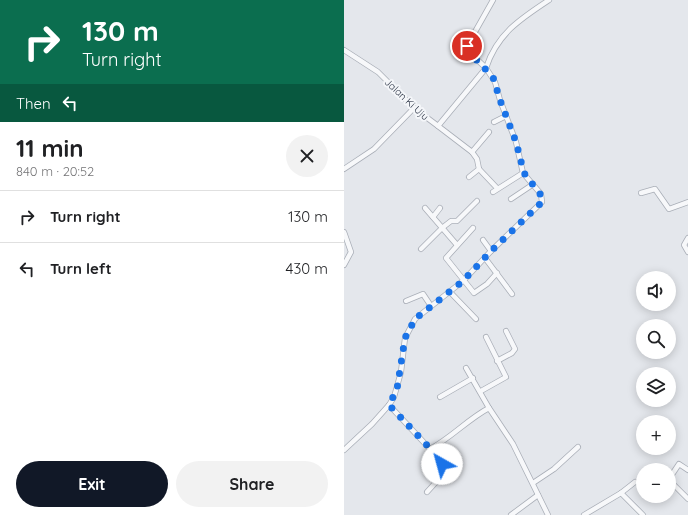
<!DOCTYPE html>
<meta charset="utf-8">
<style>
:root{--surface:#fff;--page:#f2f2f2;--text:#202124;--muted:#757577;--line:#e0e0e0;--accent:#111827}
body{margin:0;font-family:Quicksand,sans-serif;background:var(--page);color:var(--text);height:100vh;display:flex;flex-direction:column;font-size:15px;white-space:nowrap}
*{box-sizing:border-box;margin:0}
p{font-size:13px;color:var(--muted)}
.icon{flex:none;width:22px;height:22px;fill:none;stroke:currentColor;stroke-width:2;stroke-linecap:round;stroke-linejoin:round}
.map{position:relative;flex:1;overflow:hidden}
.side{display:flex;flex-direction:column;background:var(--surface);width:344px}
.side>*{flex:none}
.hud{background:#0b6e4f;color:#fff;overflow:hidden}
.buttons{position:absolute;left:292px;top:271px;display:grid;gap:8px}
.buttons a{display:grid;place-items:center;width:40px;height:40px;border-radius:50%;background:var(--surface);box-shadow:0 2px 10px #0003;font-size:20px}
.pin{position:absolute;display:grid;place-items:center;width:34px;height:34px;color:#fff;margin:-17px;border:2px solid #fff;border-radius:50%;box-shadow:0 1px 4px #0007}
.me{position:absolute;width:44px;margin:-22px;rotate:322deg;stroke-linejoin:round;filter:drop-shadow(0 0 3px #0008)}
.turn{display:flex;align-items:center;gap:14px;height:84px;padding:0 16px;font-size:18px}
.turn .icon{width:52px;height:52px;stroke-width:2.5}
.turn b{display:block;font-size:28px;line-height:34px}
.then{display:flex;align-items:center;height:38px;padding:0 16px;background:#0003;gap:8px;font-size:15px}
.round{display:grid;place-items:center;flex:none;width:42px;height:42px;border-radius:21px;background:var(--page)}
.overview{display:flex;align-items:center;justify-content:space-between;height:68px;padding:0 16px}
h1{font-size:24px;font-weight:700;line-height:30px}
.action{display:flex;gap:8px;margin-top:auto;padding:8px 16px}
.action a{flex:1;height:46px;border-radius:24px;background:var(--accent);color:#fff;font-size:16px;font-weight:700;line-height:46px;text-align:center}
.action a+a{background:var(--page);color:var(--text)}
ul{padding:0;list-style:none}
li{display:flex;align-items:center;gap:12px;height:52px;padding:0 16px;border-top:1px solid var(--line)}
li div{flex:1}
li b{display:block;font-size:15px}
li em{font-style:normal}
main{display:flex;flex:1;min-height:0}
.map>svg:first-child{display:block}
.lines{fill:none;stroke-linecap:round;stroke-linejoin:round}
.minor-casing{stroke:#a9aeb7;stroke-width:6}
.minor{stroke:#f7f8fa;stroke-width:4.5}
.route{stroke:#1a73e8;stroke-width:7;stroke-dasharray:0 12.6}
.labels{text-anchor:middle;stroke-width:4;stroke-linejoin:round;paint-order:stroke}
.street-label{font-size:10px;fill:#2b3445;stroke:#f4f6f9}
</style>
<main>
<section class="side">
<div class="hud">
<div class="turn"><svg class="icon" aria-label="right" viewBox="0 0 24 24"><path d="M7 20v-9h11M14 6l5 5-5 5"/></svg><div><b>130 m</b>Turn right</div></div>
<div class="then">Then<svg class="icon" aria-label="left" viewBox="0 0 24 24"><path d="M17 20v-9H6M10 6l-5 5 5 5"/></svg></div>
</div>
<div class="overview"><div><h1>11 min</h1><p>840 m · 20:52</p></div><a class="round"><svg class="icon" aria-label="close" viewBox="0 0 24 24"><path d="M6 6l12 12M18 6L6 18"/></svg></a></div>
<ul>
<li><svg class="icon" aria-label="right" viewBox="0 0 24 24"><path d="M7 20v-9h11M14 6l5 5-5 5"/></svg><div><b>Turn right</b></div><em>130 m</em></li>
<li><svg class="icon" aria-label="left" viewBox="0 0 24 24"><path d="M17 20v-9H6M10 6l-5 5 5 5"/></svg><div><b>Turn left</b></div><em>430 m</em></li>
</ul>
<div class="action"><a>Exit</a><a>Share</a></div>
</section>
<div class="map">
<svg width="344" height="515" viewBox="0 0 344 515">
<rect width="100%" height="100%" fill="#e4e7ec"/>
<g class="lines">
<defs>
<g id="minor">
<polyline points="0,50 34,72 70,108 94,126 142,68 123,50 123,46 149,0"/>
<polyline points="150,122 162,116"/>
<polyline points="94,126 128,152 145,132"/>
<polyline points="0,169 30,149 70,108"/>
<polyline points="135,169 153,188"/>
<polyline points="125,177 135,169 133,159 128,152"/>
<polyline points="149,192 179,173"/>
<polyline points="297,193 311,189 325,209 344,202"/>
<polyline points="167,199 188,185"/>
<polyline points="81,208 113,245"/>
<polyline points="89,217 96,208"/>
<polyline points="129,228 102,258 130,293 143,284 153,273"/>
<polyline points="0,232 7,252 0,265"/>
<polyline points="344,238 340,245 344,252"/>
<polyline points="139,240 147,251"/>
<polyline points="77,249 98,228 107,221 113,221 133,201"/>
<polyline points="141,258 168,294"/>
<polyline points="106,292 132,319"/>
<polyline points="62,301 79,294 87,306"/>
<polyline points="153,361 168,353 171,349 162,331"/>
<polyline points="122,368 145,408"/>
<polyline points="137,391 162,377 142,337"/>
<polyline points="96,397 129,378"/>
<path d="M 45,405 L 86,449 C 107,438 124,419 145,408 L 169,444 L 204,515"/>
<path d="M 0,450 L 28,424 L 45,405 L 50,397 L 57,372 L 61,338 L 71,319 L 119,281 L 147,251 L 198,202 L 197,194 L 179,173 L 172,142 L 156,100 L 151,82 L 142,68 C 153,34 176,19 205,0"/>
<polyline points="325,479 335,464 344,470"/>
<polyline points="325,480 344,499"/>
<polyline points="189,483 210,469 234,447"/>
<polyline points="83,492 93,481 90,474 98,463 86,449"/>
<polyline points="277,493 299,515"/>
<polyline points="167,515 194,495"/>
<polyline points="240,515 277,493 291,482"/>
</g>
</defs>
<use href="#minor" class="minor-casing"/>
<use href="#minor" class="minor"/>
</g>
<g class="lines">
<polyline class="route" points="98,464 97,460 45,405 53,389 61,338 71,319 119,281 147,251 198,202 199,198 180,173 172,142 156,100 149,77 123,50 123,46"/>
</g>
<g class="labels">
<g class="street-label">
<text transform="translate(63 99) rotate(43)" y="4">Jalan Ki Uju</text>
</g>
</g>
</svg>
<div class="buttons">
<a><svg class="icon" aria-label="sound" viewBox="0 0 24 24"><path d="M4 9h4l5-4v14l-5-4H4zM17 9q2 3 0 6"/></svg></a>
<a><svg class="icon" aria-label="search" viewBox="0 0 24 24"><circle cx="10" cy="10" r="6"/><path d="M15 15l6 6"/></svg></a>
<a><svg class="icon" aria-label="layers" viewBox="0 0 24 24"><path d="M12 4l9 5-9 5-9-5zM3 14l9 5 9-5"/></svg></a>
<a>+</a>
<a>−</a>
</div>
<div class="pin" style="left:123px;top:46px;background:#d93025"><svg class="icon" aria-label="arrive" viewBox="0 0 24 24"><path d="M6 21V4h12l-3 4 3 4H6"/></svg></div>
<svg class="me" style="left:98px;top:464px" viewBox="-20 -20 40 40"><circle r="19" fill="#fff"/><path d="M0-13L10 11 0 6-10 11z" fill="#1a73e8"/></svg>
</div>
</main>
